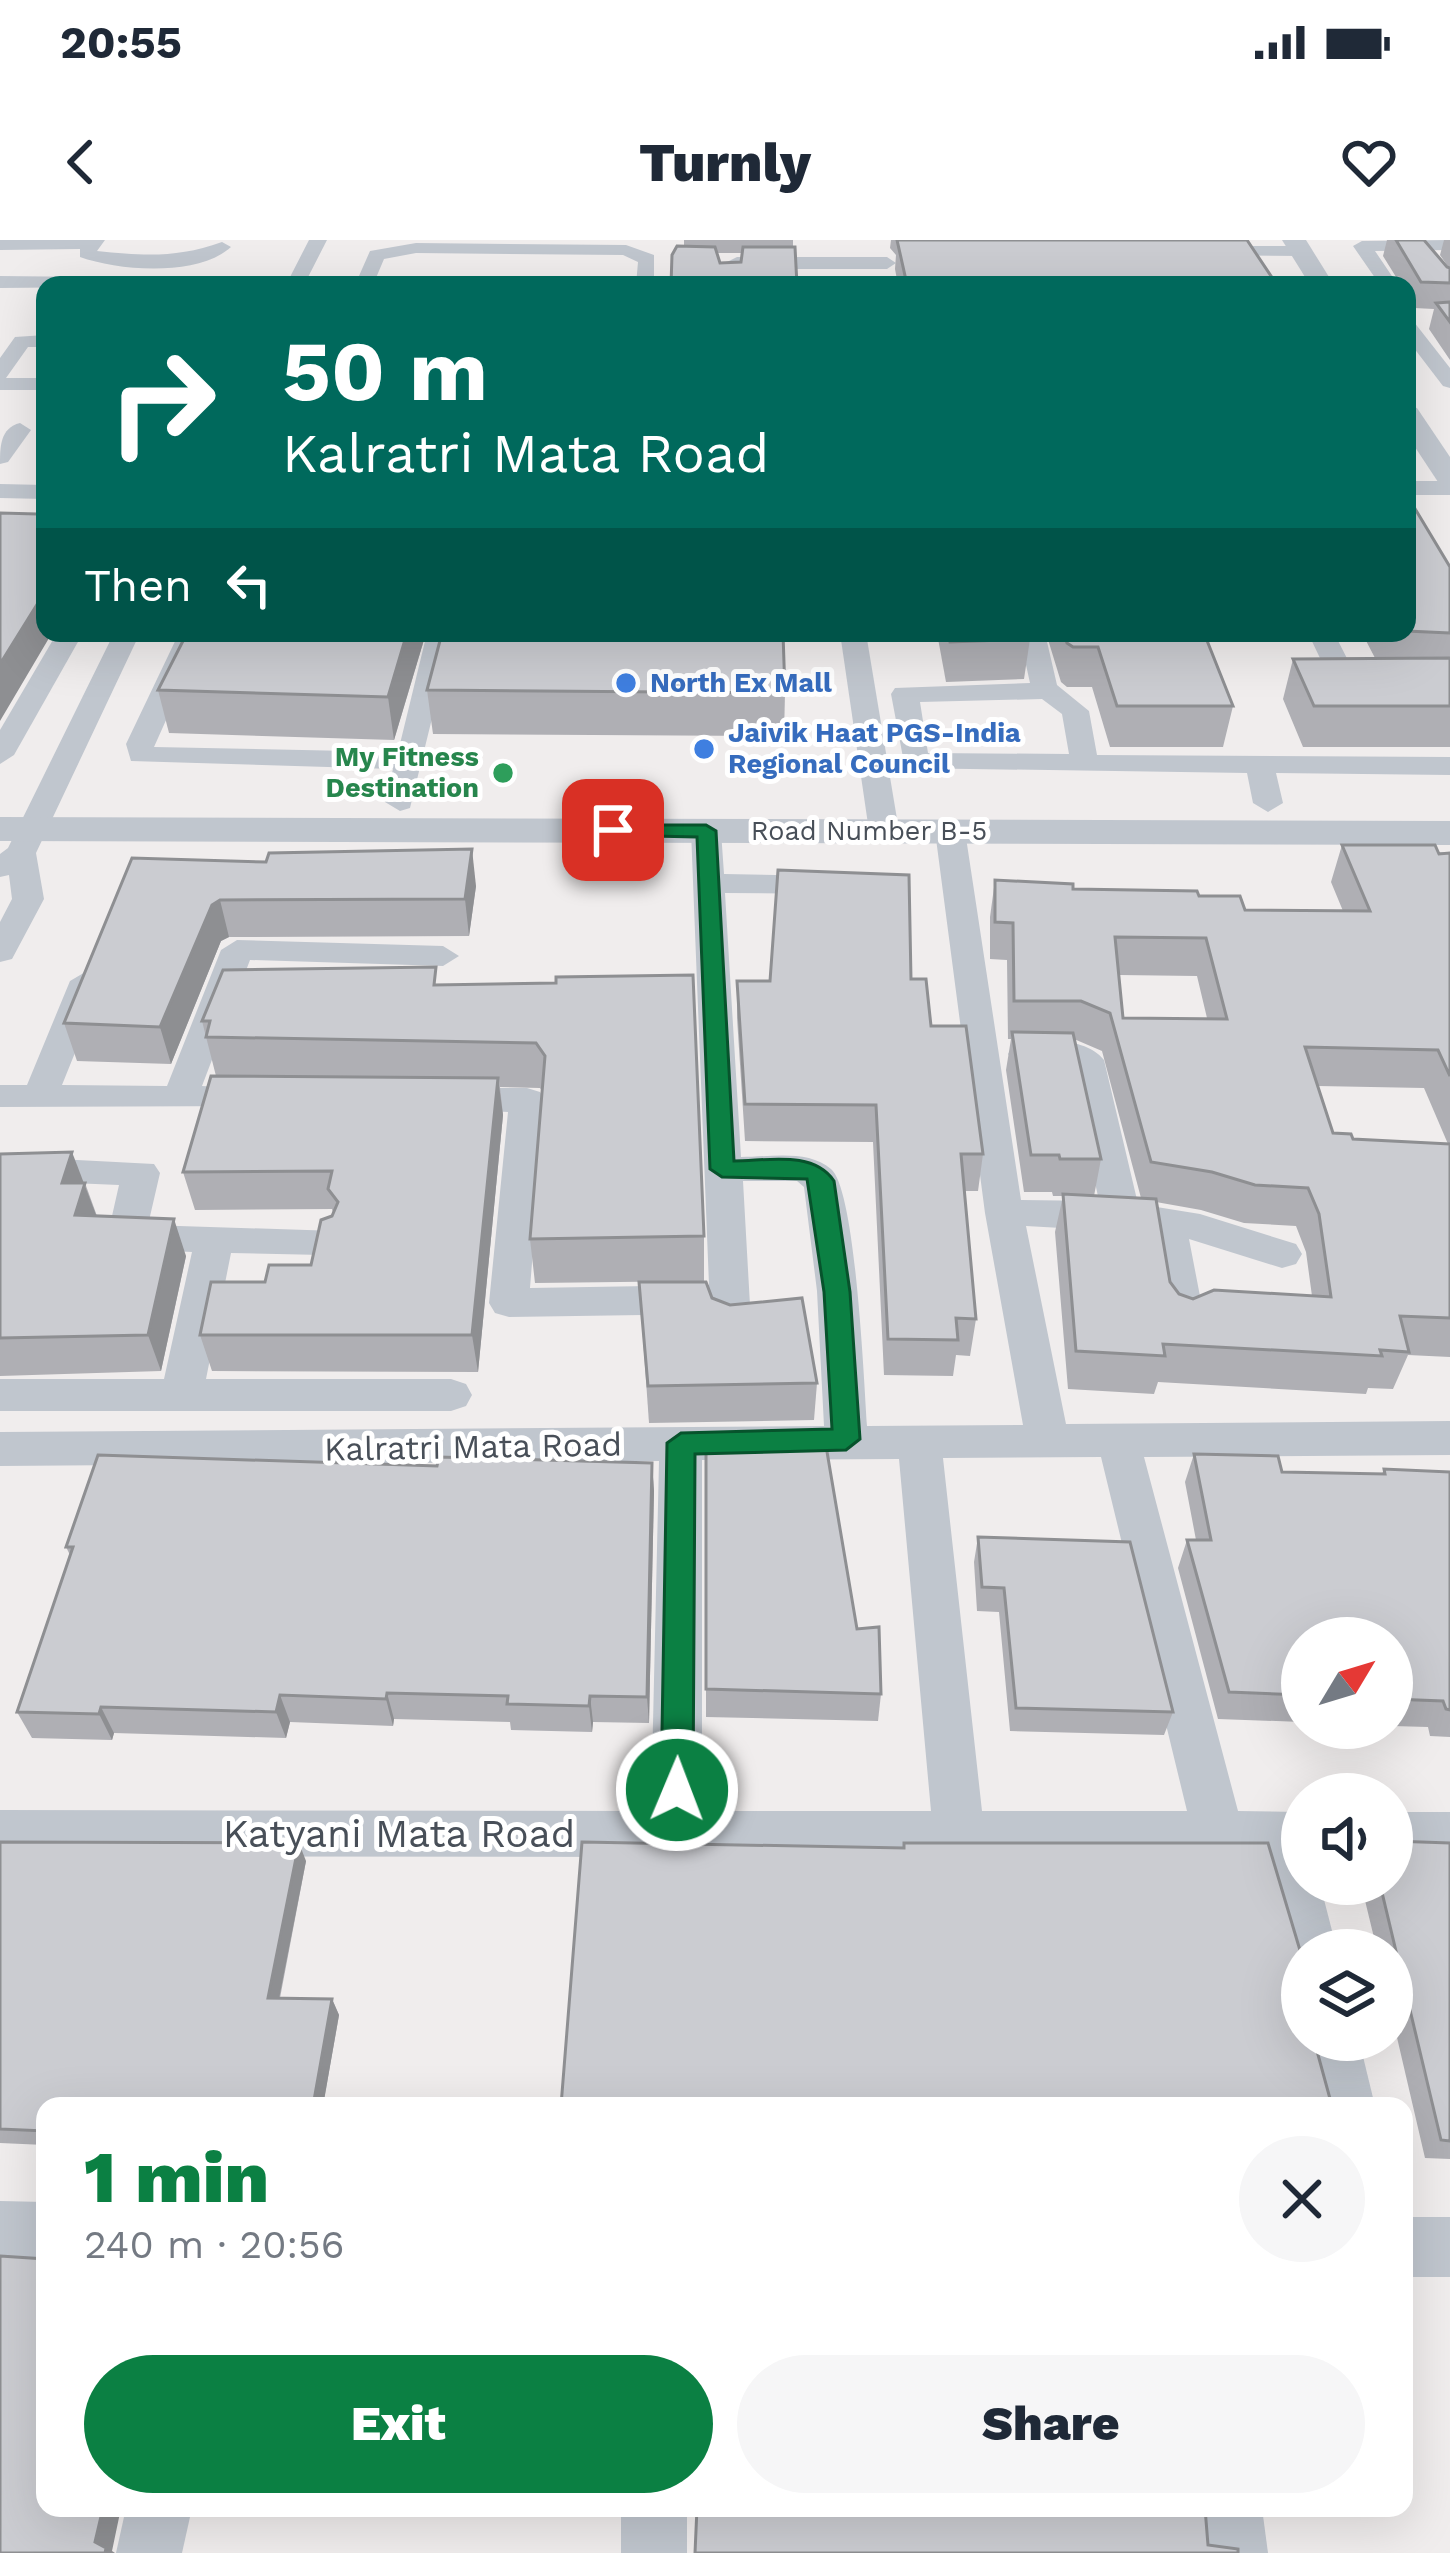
<!DOCTYPE html>
<meta charset="utf-8">
<style>
:root{--surface:#fff;--page:#f6f6f7;--text:#1f2937;--muted:#747a83;--accent:#0b8043}
body{margin:0;font-family:"Work Sans",sans-serif;background:var(--page);color:var(--text);height:100vh;display:flex;flex-direction:column;font-size:45px;white-space:nowrap}
*{box-sizing:border-box;margin:0}
p{font-size:39px;color:var(--muted)}
.icon{flex:none;width:66px;height:66px;fill:none;stroke:currentColor;stroke-width:2;stroke-linecap:round;stroke-linejoin:round}
.map{position:relative;flex:1;overflow:hidden}
.side{position:absolute;left:36px;top:1857px;width:1377px;height:420px;display:flex;flex-direction:column;background:var(--surface);border-radius:24px;box-shadow:0 12px 48px #0002}
.side>*{flex:none}
.top-card{position:absolute;left:36px;top:36px;width:1380px;height:366px;border-radius:24px;box-shadow:0 12px 48px #0002;background:#00695c;color:#fff;overflow:hidden}
.needle{width:78px;rotate:52deg}
.controls{position:absolute;left:1281px;top:1377px;display:grid;gap:24px}
.controls a{display:grid;place-items:center;width:132px;height:132px;border-radius:50%;background:var(--surface);box-shadow:0 12px 48px #0002;font-size:60px}
.pin{position:absolute;display:grid;place-items:center;width:102px;height:102px;color:#fff;margin:-51px;border-radius:24px;box-shadow:0 6px 18px #0006}
.me{position:absolute;width:132px;margin:-66px;rotate:1deg;stroke-linejoin:round;filter:drop-shadow(0 0 9px #0008)}
.turn{display:flex;align-items:center;gap:42px;height:252px;padding:0 48px;font-size:54px}
.turn .icon{width:156px;height:156px;stroke-width:2.5}
.turn b{display:block;font-size:84px;line-height:102px}
.then{display:flex;align-items:center;height:114px;padding:0 48px;background:#0003;gap:24px;font-size:45px}
.round{display:grid;place-items:center;flex:none;width:126px;height:126px;border-radius:63px;background:var(--page)}
.headline{display:flex;align-items:center;justify-content:space-between;height:204px;padding:0 48px}
h1{font-size:72px;font-weight:800;line-height:90px;color:var(--accent)}
.action{display:flex;gap:24px;margin-top:auto;padding:24px 48px}
.action a{flex:1;height:138px;border-radius:72px;background:var(--accent);color:#fff;font-size:48px;font-weight:800;line-height:138px;text-align:center}
.action a+a{background:var(--page);color:var(--text)}
.status{display:flex;justify-content:space-between;align-items:center;height:84px;padding:0 60px;background:var(--surface);direction:ltr}
.status svg{height:33px;fill:currentColor}
header{display:flex;justify-content:space-between;align-items:center;height:156px;padding:0 48px;background:var(--surface);font-size:54px;font-weight:800}
.map>svg:first-child{display:block}
.lines{fill:none;stroke-linecap:round;stroke-linejoin:round}
.minor{fill:#c0c6ce;fill-rule:evenodd}
.tertiary{fill:#c0c6ce;fill-rule:evenodd}
.wall{fill:#afafb4;fill-rule:evenodd}
.shaded-wall{fill:#8e8f92}
.building{fill:#cbccd1;stroke:#8e8f92;stroke-width:3;fill-rule:evenodd}
.route{fill:#0b8043;stroke:#07532c;stroke-width:3}
.shop-dot{fill:#3f7fe0;stroke:#fff;stroke-width:4.5}
.leisure-dot{fill:#2e9e5b;stroke:#fff;stroke-width:4.5}
.labels{text-anchor:middle;stroke-width:10;stroke-linejoin:round;paint-order:stroke}
.far-shop-label{font-size:27px;font-weight:bold;fill:#366cbe;stroke:#fff;text-anchor:start}
.far-leisure-label{font-size:27px;font-weight:bold;fill:#27864d;stroke:#fff;text-anchor:end}
.far-street-label{font-size:27px;fill:#484f58;stroke:#fff}
.street-label{font-size:33px;fill:#484f58;stroke:#fff}
.near-street-label{font-size:39px;fill:#484f58;stroke:#fff}
</style>
<div class="status"><b>20:55</b><svg viewBox="0 0 49 12"><path d="M0 12V9h3v3zM5 12V6h3v6zM10 12V3h3v9zM15 12V0h3v12zM26 1h20v11H26zM47 4h2v5h-2z"/></svg></div>
<header><svg class="icon" aria-label="back" viewBox="0 0 24 24"><path d="M15 5l-7 7 7 7"/></svg>Turnly<svg class="icon" aria-label="heart" viewBox="0 0 24 24"><path d="M12 20l-8-8c-3-5 5-10 8-4 3-6 11-1 8 4z"/></svg></header>
<div class="map">
<svg width="1450" height="2313" viewBox="0 0 1450 2313">
<rect width="100%" height="100%" fill="#f0eded"/>
<g class="lines">
<g class="minor">
<path d="M 0,0 L 105,0 L 97,11 C 145,16 177,18 222,2 L 231,7 C 198,37 119,31 80,17 L 80,9 L 0,10 Z"/>
<polygon points="309,0 327,0 304,45 0,48 0,36 289,39"/>
<polygon points="1450,0 1450,10 1375,11 1398,45 1380,45 1353,6 1362,1"/>
<polygon points="416,3 626,5 654,15 654,45 636,45 638,22 623,15 416,13 384,19 373,45 355,45 370,11"/>
<polygon points="1199,6 1300,6 1309,11 1300,16 1193,15 1193,7"/>
<polygon points="737,17 887,17 896,23 887,29 739,29 738,45 720,45 721,25"/>
<polygon points="551,36 596,36 605,42 447,45 456,39"/>
<polygon points="1407,80 1414,82 1450,128 1450,148 1443,146 1407,99"/>
<polygon points="45,95 45,107 28,107 6,138 45,138 45,150 0,150 0,118 15,97"/>
<path d="M 20,183 L 31,190 L 8,222 L 0,224 C 0,207 0,188 20,183 Z"/>
<rect x="1407" y="241" width="43" height="14"/>
<polygon points="0,244 45,245 45,259 0,258"/>
<polygon points="57,393 83,393 14,515 0,524 0,490"/>
<polygon points="114,393 140,393 36,613 44,659 12,719 0,722 0,682 12,659 9,635 0,637 0,614 8,608"/>
<polygon points="179,393 205,393 154,507 398,512 427,393 453,393 410,568 400,571 385,562 393,529 131,521 126,504"/>
<polygon points="840,393 866,393 899,591 884,600 869,591"/>
<path d="M 1019,393 L 1045,393 L 1057,445 L 1089,471 L 1097,515 L 1450,517 L 1450,535 L 1276,533 L 1283,563 L 1268,572 L 1253,563 L 1247,533 L 905,528 L 891,454 L 895,448 L 1030,443 ZM 1042,459 L 1062,474 L 1069,514 L 928,513 L 920,462 Z"/>
<polygon points="1308,393 1334,393 1355,434 1450,437 1450,453 1341,448 1330,439"/>
<path d="M 706,582 L 721,591 L 724,634 L 830,636 L 846,645 L 830,654 L 725,653 L 741,917 C 770,917 808,909 831,929 C 856,950 864,1144 867,1186 L 1023,1185 L 985,973 L 935,591 L 950,582 L 965,591 L 1021,960 L 1099,961 L 1070,826 L 1013,822 L 1008,814 L 1013,806 C 1039,799 1085,796 1104,820 L 1138,964 L 1200,974 L 1296,1004 L 1302,1014 L 1296,1024 L 1282,1028 L 1189,999 L 1204,1077 L 1198,1087 L 1184,1092 L 1170,1087 L 1164,1077 L 1150,993 L 1026,986 L 1066,1184 L 1450,1181 L 1450,1215 L 1144,1217 L 1238,1571 L 1302,1572 L 1302,1644 L 1320,1644 L 1337,1710 L 1302,1710 L 1302,1733 L 1291,1728 L 1262,1618 L 0,1616 L 0,1570 L 651,1571 L 659,1221 L 0,1226 L 0,1192 L 824,1186 L 817,1051 L 804,947 L 797,941 L 743,941 L 751,1083 L 745,1093 L 731,1098 L 717,1093 L 710,1074 L 509,1077 L 495,1073 L 489,1063 L 508,872 L 432,868 L 427,860 L 432,852 L 445,848 L 527,848 L 540,852 L 545,860 L 530,1048 L 709,1045 L 691,591 ZM 1101,1217 L 1187,1571 L 982,1571 L 943,1218 ZM 899,1219 L 931,1571 L 702,1571 L 702,1220 Z"/>
<polygon points="237,700 443,706 459,716 443,726 250,720 202,846 276,850 281,858 276,866 0,867 0,845 27,845 70,741 87,731 104,741 62,845 167,846 221,710"/>
<polygon points="0,916 154,924 160,933 148,985 337,991 342,1001 337,1011 323,1015 231,1013 206,1139 451,1139 466,1144 472,1155 466,1166 451,1171 0,1171 0,1139 164,1139 192,1012 112,1008 107,998 119,945 0,940"/>
<rect x="1392" y="1572" width="58" height="46"/>
<polygon points="1303,1800 1359,1800 1375,1866 1319,1866"/>
<polygon points="0,1961 45,1962 45,2022 0,2021"/>
<rect x="1404" y="1977" width="46" height="60"/>
<polygon points="126,2268 192,2268 182,2313 116,2313"/>
<rect x="621" y="2268" width="66" height="45"/>
<polygon points="1196,2268 1262,2268 1268,2313 1202,2313"/>
</g>
<g class="tertiary">
<polygon points="1282,0 1306,0 1334,45 1310,45"/>
<polygon points="1407,166 1417,168 1450,217 1450,248 1440,245 1407,195"/>
<polygon points="0,577 1450,581 1450,605 0,601"/>
</g>
</g>
<g class="wall">
<path d="M 684,0 L 793,0 L 793,7 L 671,45 L 684,6 ZM 717,13 L 743,13 L 741,22 L 720,23 Z"/>
<polygon points="891,0 1247,0 1277,45 898,45 895,29 896,15 890,8"/>
<polygon points="1387,0 1396,0 1449,28 1440,15 1444,0 1450,0 1450,120 1429,89 1434,69 1414,68 1407,56 1407,45 1401,45 1383,16"/>
<polygon points="1407,245 1414,267 1450,327 1450,507 1303,507 1283,459 1293,419 1375,418 1362,393 1407,393"/>
<polygon points="426,393 394,500 169,493 158,450"/>
<polygon points="937,393 1029,393 1030,399 1024,439 946,442"/>
<polygon points="1046,393 1204,393 1233,466 1223,507 1110,507 1092,447 1067,447 1061,442"/>
<polygon points="427,450 785,453 784,496 433,494"/>
<path d="M 1342,605 L 1450,613 L 1450,1117 L 1408,1115 L 1393,1149 L 1368,1148 L 1366,1154 L 1158,1142 L 1154,1154 L 1068,1149 L 1055,992 L 1063,956 L 1053,956 L 1052,952 L 1024,952 L 1006,830 L 1011,799 L 1008,799 L 1007,720 L 990,719 L 990,677 L 995,640 L 1073,649 L 1199,656 L 1245,670 L 1343,671 L 1331,642 ZM 1119,735 L 1197,736 L 1207,778 L 1123,778 ZM 1074,799 L 1102,811 L 1141,958 L 1094,956 L 1101,919 ZM 1318,846 L 1424,848 L 1448,904 L 1353,899 L 1333,893 ZM 1156,962 L 1201,970 L 1244,983 L 1296,986 L 1306,1012 L 1312,1056 L 1193,1059 L 1179,1054 L 1170,1042 Z"/>
<polygon points="266,622 476,646 469,696 229,697 221,701 171,824 77,821 64,783"/>
<polygon points="911,739 983,914 978,951 964,951 976,1079 970,1116 956,1115 953,1136 884,1135 873,902 745,901 737,778 737,741"/>
<polygon points="556,743 704,996 704,1041 535,1043 530,999 542,851 540,848 500,847 503,875 478,1132 212,1131 200,1095 265,1042 311,1025 333,973 332,969 195,970 183,932 216,836 202,781 439,745"/>
<polygon points="0,914 85,943 97,976 186,1016 161,1131 0,1136"/>
<polygon points="639,1042 712,1058 817,1143 814,1180 649,1183"/>
<polygon points="706,1195 881,1454 878,1481 706,1477"/>
<polygon points="1194,1214 1282,1232 1382,1234 1384,1229 1450,1232 1450,1497 1430,1496 1428,1487 1392,1486 1392,1398 1302,1398 1302,1482 1218,1479 1178,1328 1187,1300 1196,1300 1185,1242"/>
<polygon points="652,1223 654,1251 649,1483 593,1482 592,1492 511,1490 510,1482 394,1479 393,1486 290,1482 286,1498 114,1493 112,1500 32,1498 17,1472 70,1315 66,1307 437,1226"/>
<polygon points="978,1297 1173,1472 1164,1495 1010,1491 999,1372 977,1371 974,1322"/>
<polygon points="0,1602 306,1621 280,1758 332,1759 339,1775 323,1866 45,1866 45,1905 0,1903"/>
<polygon points="1450,1603 1450,1919 1425,1918 1392,1776 1392,1710 1377,1710 1361,1644 1392,1644"/>
</g>
<g class="shaded-wall">
<polygon points="45,354 45,393 52,393 0,481 0,424 43,355"/>
<polygon points="407,393 426,393 394,500 388,457"/>
<polygon points="472,609 476,646 469,696 465,659"/>
<polygon points="220,660 229,697 221,701 171,824 160,787 212,665"/>
<polygon points="498,838 503,875 478,1132 472,1095"/>
<polygon points="72,912 98,980 89,1012 62,943"/>
<polygon points="174,979 186,1016 161,1131 148,1095"/>
<polygon points="652,1223 654,1251 649,1483 647,1457"/>
<polygon points="387,1453 394,1479 393,1486 386,1459"/>
<polygon points="280,1455 290,1482 286,1498 276,1472"/>
<polygon points="590,1456 593,1482 592,1492 589,1466"/>
<polygon points="101,1467 114,1493 112,1500 99,1474"/>
<polygon points="299,1603 306,1621 276,1774 268,1758"/>
<polygon points="332,1759 339,1775 323,1866 313,1866"/>
<polygon points="103,2268 121,2268 112,2311 115,2313 105,2313 95,2302"/>
</g>
<g class="building">
<polygon points="897,0 1247,0 1277,45 923,45 921,40 906,40"/>
<polygon points="1396,0 1424,0 1447,27 1450,28 1450,43 1421,42"/>
<polygon points="677,6 715,7 720,23 741,22 743,7 795,7 797,45 671,45 672,15"/>
<polygon points="1450,62 1450,82 1436,63"/>
<polygon points="1407,245 1413,254 1414,267 1450,327 1450,393 1407,391"/>
<polygon points="45,265 45,354 43,355 0,424 0,273 37,274"/>
<polygon points="187,393 407,393 388,457 158,450"/>
<polygon points="442,393 783,393 785,453 427,450"/>
<polygon points="948,393 1029,393 1030,399 950,402"/>
<polygon points="1064,393 1204,393 1233,466 1117,466 1098,407 1073,407 1067,403"/>
<polygon points="1450,418 1450,466 1314,466 1293,419"/>
<path d="M 1342,605 L 1435,605 L 1439,614 L 1450,613 L 1450,836 L 1438,810 L 1305,807 L 1333,893 L 1351,894 L 1353,899 L 1450,904 L 1450,1078 L 1400,1076 L 1409,1112 L 1380,1110 L 1382,1116 L 1163,1104 L 1165,1116 L 1076,1111 L 1063,954 L 1156,959 L 1170,1042 L 1179,1054 L 1193,1059 L 1214,1050 L 1331,1057 L 1319,974 L 1308,948 L 1255,945 L 1212,932 L 1151,922 L 1110,773 L 1081,761 L 1014,761 L 1013,683 L 995,682 L 995,640 L 1073,644 L 1073,649 L 1197,651 L 1199,656 L 1240,656 L 1245,670 L 1370,671 ZM 1115,697 L 1206,698 L 1227,779 L 1123,778 Z"/>
<polygon points="472,609 465,659 220,660 212,665 160,787 64,783 132,618 266,622 269,613"/>
<polygon points="778,630 909,635 911,739 926,739 931,786 966,786 983,914 961,914 976,1079 956,1078 958,1100 888,1099 876,865 745,864 737,741 770,741"/>
<polygon points="436,727 434,745 556,743 556,737 693,735 704,996 530,999 545,816 536,803 206,797 210,781 202,781 223,730"/>
<polygon points="1012,792 1073,793 1101,919 1060,919 1059,915 1031,915"/>
<polygon points="211,836 498,838 472,1095 200,1095 211,1042 265,1042 269,1025 311,1025 321,980 332,976 338,962 328,949 332,931 183,932"/>
<polygon points="72,912 62,943 85,943 75,975 174,979 148,1095 0,1098 0,914"/>
<polygon points="639,1042 706,1042 712,1058 730,1065 802,1058 817,1143 648,1146"/>
<polygon points="824,1194 857,1389 879,1387 881,1454 706,1449 706,1195"/>
<polygon points="1194,1214 1278,1216 1282,1232 1385,1234 1384,1229 1450,1232 1450,1470 1446,1469 1443,1461 1392,1459 1392,1398 1302,1398 1302,1455 1229,1452 1187,1300 1211,1300"/>
<polygon points="98,1215 437,1226 439,1217 652,1223 647,1457 590,1456 589,1466 507,1464 508,1456 387,1453 386,1459 280,1455 276,1472 101,1467 99,1474 17,1472 73,1307 66,1307"/>
<polygon points="978,1297 1130,1302 1173,1472 1016,1468 1004,1348 982,1347"/>
<polygon points="1392,1601 1450,1603 1450,1901 1441,1900 1380,1644 1392,1644"/>
<polygon points="0,1602 299,1603 268,1758 332,1759 313,1866 45,1866 45,1891 0,1889"/>
<polygon points="582,1602 904,1608 904,1603 1268,1603 1302,1717 1302,1800 1314,1800 1332,1866 561,1866"/>
<polygon points="0,2016 45,2019 45,2268 103,2268 95,2302 106,2308 105,2313 0,2313"/>
<polygon points="697,2268 1205,2268 1208,2305 1238,2309 1238,2313 695,2313"/>
</g>
<path class="route" d="M 613,585 L 706,585 L 716,591 L 734,921 C 767,921 813,910 834,941 L 850,1052 L 860,1199 L 846,1210 L 695,1214 L 693,1550 L 689,1560 L 677,1565 L 666,1560 L 661,1550 L 667,1203 L 681,1193 L 832,1189 L 824,1052 L 807,939 L 722,937 L 710,929 L 697,597 L 606,595 L 603,590 Z"/>
<g class="shop-dot">
<circle cx="626" cy="443" r="12"/>
<circle cx="704" cy="509" r="12"/>
</g>
<circle class="leisure-dot" cx="503" cy="533" r="12"/>
<g class="labels">
<g class="far-shop-label">
<text x="650" y="452">North Ex Mall</text>
<text x="728" y="502">Jaivik Haat PGS-India<tspan x="728" dy="31">Regional Council</tspan></text>
</g>
<g class="far-leisure-label">
<text x="479" y="526">My Fitness<tspan x="479" dy="31">Destination</tspan></text>
</g>
<g class="far-street-label">
<text x="869" y="600">Road Number B-5</text>
</g>
<g class="street-label">
<text transform="translate(473 1206) rotate(-1)" y="12">Kalratri Mata Road</text>
</g>
<g class="near-street-label">
<text x="399" y="1607">Katyani Mata Road</text>
</g>
</g>
</svg>
<div class="controls">
<a><svg class="needle" viewBox="-14 -14 28 28"><path d="M0-13l5 13h-10z" fill="#e53935"/><path d="M0 13l5-13h-10z" fill="#747a83"/></svg></a>
<a><svg class="icon" aria-label="sound" viewBox="0 0 24 24"><path d="M4 9h4l5-4v14l-5-4H4zM17 9q2 3 0 6"/></svg></a>
<a><svg class="icon" aria-label="layers" viewBox="0 0 24 24"><path d="M12 4l9 5-9 5-9-5zM3 14l9 5 9-5"/></svg></a>
</div>
<div class="pin" style="left:613px;top:590px;background:#d93025"><svg class="icon" aria-label="arrive" viewBox="0 0 24 24"><path d="M6 21V4h12l-3 4 3 4H6"/></svg></div>
<svg class="me" style="left:677px;top:1550px" viewBox="-20 -20 40 40"><circle r="17" fill="#0b8043" stroke="#fff" stroke-width="3"/><path d="M0-11L8 9 0 5-8 9z" fill="#fff"/></svg>
<div class="top-card">
<div class="turn"><svg class="icon" aria-label="right" viewBox="0 0 24 24"><path d="M7 20v-9h11M14 6l5 5-5 5"/></svg><div><b>50 m</b>Kalratri Mata Road</div></div>
<div class="then">Then<svg class="icon" aria-label="left" viewBox="0 0 24 24"><path d="M17 20v-9H6M10 6l-5 5 5 5"/></svg></div>
</div>
<section class="side">
<div class="headline"><div><h1>1 min</h1><p>240 m · 20:56</p></div><a class="round"><svg class="icon" aria-label="close" viewBox="0 0 24 24"><path d="M6 6l12 12M18 6L6 18"/></svg></a></div>
<div class="action"><a>Exit</a><a>Share</a></div>
</section>
</div>
